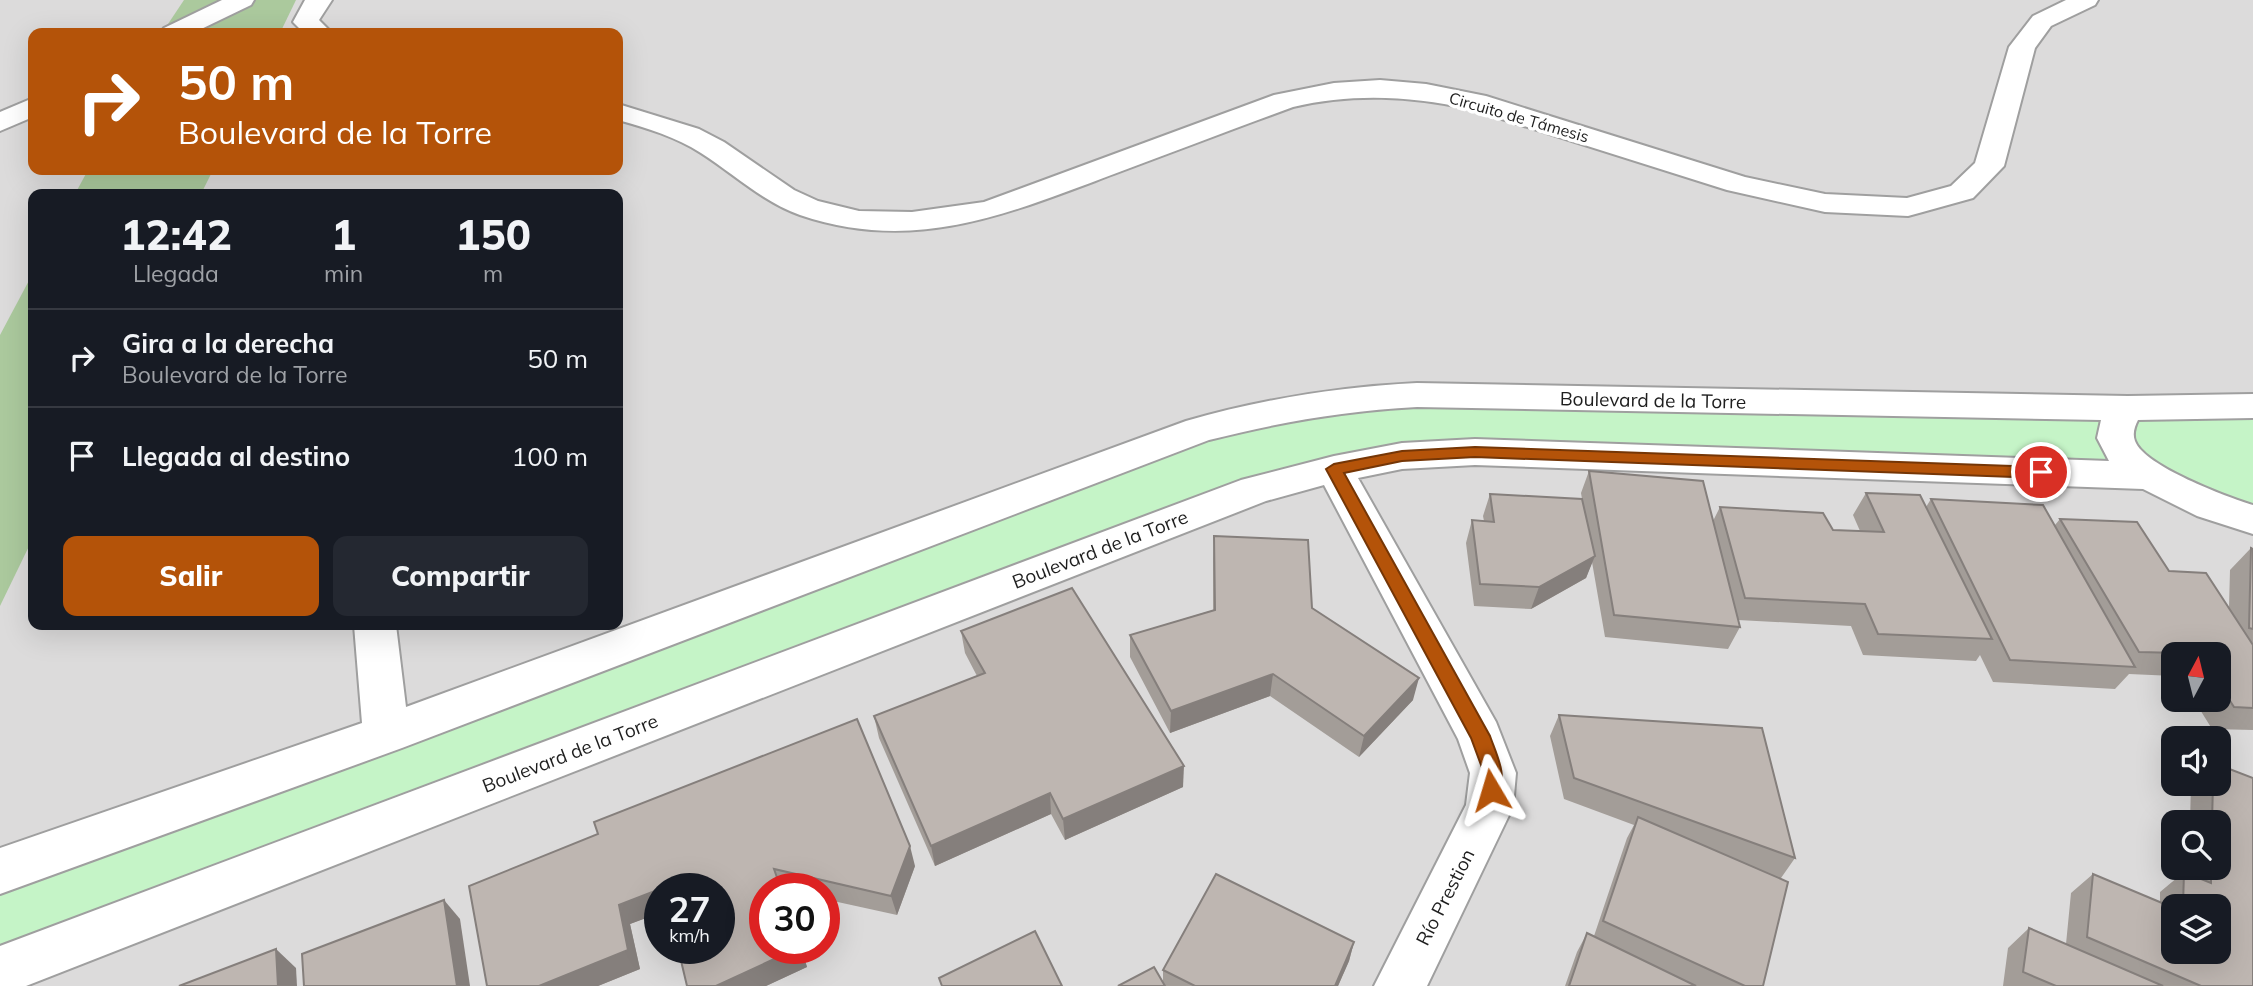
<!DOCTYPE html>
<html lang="es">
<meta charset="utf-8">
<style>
:root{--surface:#171b24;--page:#242831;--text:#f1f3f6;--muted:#9ea1a6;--line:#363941;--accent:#b45309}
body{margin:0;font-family:Mulish,sans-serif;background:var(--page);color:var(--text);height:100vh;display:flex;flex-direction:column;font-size:26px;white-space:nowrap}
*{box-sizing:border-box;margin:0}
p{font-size:23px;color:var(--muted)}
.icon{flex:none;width:38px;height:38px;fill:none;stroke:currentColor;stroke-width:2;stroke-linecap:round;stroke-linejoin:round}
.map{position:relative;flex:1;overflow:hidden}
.panel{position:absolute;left:28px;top:189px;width:595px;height:441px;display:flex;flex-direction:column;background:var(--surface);border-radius:14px;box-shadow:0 7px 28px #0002}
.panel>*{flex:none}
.guide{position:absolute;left:28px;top:28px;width:595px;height:147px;border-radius:14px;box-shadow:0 7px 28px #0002;background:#b45309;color:#fff;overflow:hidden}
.needle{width:46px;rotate:7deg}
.buttons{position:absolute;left:2161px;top:642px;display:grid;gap:14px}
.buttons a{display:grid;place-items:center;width:70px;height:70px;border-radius:14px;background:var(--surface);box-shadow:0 7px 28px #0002;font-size:35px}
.speed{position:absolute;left:644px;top:873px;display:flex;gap:14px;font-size:35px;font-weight:700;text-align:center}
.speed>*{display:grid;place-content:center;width:91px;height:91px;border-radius:50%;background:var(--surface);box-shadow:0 7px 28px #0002;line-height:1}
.speed small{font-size:18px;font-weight:400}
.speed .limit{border:10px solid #d22;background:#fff;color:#111}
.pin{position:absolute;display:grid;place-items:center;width:60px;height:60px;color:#fff;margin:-30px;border:4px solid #fff;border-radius:50%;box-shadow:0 2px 7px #0007}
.me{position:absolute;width:77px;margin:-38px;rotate:353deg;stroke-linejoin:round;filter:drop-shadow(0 0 5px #0008)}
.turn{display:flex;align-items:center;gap:24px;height:147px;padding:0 35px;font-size:32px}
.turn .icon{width:91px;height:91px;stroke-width:2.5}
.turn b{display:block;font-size:49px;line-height:60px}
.eta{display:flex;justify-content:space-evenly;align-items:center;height:119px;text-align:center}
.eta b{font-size:42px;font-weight:800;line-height:49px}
.primary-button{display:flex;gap:14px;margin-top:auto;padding:14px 35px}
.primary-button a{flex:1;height:80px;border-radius:14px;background:var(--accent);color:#fff;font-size:28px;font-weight:800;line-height:80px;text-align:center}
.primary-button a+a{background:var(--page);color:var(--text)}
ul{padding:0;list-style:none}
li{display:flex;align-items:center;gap:21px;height:98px;padding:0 35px;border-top:2px solid var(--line)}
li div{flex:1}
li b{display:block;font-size:26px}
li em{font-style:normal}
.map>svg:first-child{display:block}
.residential{fill:#dcdbdb;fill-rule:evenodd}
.forest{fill:#abc99d}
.park{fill:#c5f4c7}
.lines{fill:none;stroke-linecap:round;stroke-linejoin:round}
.minor-casing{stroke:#9f9f9f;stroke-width:4}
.minor{fill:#fff;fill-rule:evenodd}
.wall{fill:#a39d98;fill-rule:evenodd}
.shaded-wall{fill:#857f7c}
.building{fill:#beb6b1;stroke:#857f7c;stroke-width:2}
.route{fill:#b45309;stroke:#753606;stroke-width:2}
.labels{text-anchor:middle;stroke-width:7;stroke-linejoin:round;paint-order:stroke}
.far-street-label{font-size:16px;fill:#1e1e1e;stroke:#fff}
.street-label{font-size:19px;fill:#1e1e1e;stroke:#fff}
</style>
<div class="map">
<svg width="2253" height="986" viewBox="0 0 2253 986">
<rect width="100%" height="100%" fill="#eeeae4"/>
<path class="residential" d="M 0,0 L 2253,0 L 2253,986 L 0,986 ZM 33,33 L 618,33 L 618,170 L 33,170 ZM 33,194 L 618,194 L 618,625 L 33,625 ZM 2174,654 L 2219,654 L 2219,700 L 2174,700 ZM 2174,738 L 2219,738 L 2219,784 L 2174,784 ZM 2174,822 L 2219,822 L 2219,868 L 2174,868 ZM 660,889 L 719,889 L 719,948 L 660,948 ZM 765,889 L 824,889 L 824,948 L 765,948 ZM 2174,906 L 2219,906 L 2219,952 L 2174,952 Z"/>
<g class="forest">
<polygon points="184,0 296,0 280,33 162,33"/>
<polygon points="88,170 213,170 201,194 75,194"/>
<polygon points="33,273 33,538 0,606 0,335"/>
</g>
<polygon class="park" points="1354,398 2253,406 2253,520 2149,476 1475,452 1334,469 0,971 0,871 1199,430"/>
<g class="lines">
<defs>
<g id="minor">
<polygon points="222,0 254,0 251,5 193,33 160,33 164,28"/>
<polygon points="305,0 332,0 319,20 332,33 304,33 293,22"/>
<path d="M 2066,0 L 2098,0 L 2095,5 L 2051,26 L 2035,48 L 2004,166 L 1973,198 L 1919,213 L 1908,216 L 1825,212 L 1727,190 L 1470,109 C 1410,96 1353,93 1293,107 C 1233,129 1173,152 1114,174 C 1007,214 915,254 800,215 C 763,202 734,174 701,153 C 676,137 647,128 618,120 L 618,104 L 699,129 L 724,142 L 794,190 L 818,201 L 859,211 L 912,212 L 984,202 L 1274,95 L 1334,83 L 1380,80 L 1426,84 L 1486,96 L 1745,177 L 1825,194 L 1907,198 L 1951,186 L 1975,163 L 2009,47 L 2033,16 Z"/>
<polygon points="33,98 33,117 0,131 0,112"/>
<path d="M 1417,383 L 2128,396 L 2253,394 L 2253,418 L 2138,420 C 2135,426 2132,433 2135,441 C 2144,466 2227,497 2253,505 L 2253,534 L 2197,516 L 2143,489 L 1475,465 L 1402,469 L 1358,478 L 1496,722 L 1516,773 L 1513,807 L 1427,986 L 1374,986 L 1466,805 L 1470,773 L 1458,739 L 1324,485 L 1266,501 L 26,986 L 0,986 L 0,946 L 1241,480 L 1334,456 L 1402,443 L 1475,439 L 2109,461 L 2097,438 L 2101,420 L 1417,407 C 1343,411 1281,422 1209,440 L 402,748 L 0,894 L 0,848 L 362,723 L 354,625 L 396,625 L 406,707 L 1186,421 C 1262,399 1338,387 1417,383 Z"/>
</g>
</defs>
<use href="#minor" class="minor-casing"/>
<use href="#minor" class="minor"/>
</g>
<g class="wall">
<polygon points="1589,471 1713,521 1720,507 1833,530 1860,531 1853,515 1866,493 1926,507 1931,499 2055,525 2060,519 2169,571 2229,608 2230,570 2251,548 2253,549 2253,730 2212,729 2194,700 2219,700 2219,654 2174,654 2174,676 2129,674 2115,689 1993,682 1980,655 1976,661 1863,655 1851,626 1738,620 1740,627 1728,649 1605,637 1592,562 1586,578 1531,609 1474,606 1466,543 1472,520 1484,521 1483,516 1490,494 1582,499 1581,493"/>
<polygon points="1214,536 1312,608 1413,700 1359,757 1270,696 1170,733 1130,657 1130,635 1213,610 1213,559"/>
<polygon points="961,631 1183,787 1065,840 1051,814 935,866 879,738 874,716 977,676 965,653"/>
<polygon points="1559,715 1795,858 1781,878 1763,986 1565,986 1577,952 1587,933 1594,936 1627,838 1634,825 1564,799 1550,736"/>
<path d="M 2191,784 L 2219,784 L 2253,986 L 2003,986 L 2008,948 L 2029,928 L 2066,944 L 2071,893 L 2093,874 L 2160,902 L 2160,892 L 2184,872 L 2188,874 L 2188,868 L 2219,868 L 2219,822 L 2190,822 ZM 2174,906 L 2219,906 L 2174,952 Z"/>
<polygon points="598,834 915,866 897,915 824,899 824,889 765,889 765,948 801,948 807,967 766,986 687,986 719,889 630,924 640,969 598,986 487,986"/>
<polygon points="1354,942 1349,961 1338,986 1118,986 1163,983 1163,970"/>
</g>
<g class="shaded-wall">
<polygon points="1595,556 1586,578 1531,609 1539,587"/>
<polygon points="1273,674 1270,696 1170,733 1171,711"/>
<polygon points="1419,678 1413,700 1359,757 1364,736"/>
<polygon points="1184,766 1183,787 1065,840 1063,819"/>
<polygon points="1050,793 1051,814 935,866 931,846"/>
<polygon points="910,846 915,866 897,915 891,896"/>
<polygon points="660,890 660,913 630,924 640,969 598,986 539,986 619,905"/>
<polygon points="444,900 460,919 470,986 457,986"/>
<polygon points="1354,942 1349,961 1338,986 1335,986"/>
<polygon points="798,948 801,948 807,967 766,986 716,986"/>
<polygon points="276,949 296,968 297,986 278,986"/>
</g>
<g class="building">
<polygon points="1589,471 1703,481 1740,627 1614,615"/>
<polygon points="1866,493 1920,495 1992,639 1878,634 1865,604 1745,598 1720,507 1823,513 1833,530 1884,532"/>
<polygon points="1490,494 1582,499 1595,556 1539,587 1480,584 1472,520 1494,522"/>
<polygon points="1931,499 2043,505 2135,667 2010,660"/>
<polygon points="2060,519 2137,522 2169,571 2206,573 2253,645 2253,708 2234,707 2219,684 2219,654 2139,652"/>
<polygon points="1214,536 1308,540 1312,608 1419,678 1364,736 1273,674 1171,711 1130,635 1215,610"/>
<polygon points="2251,548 2253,549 2253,629 2249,628"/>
<polygon points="1072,588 1184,766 1063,819 1050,793 931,846 874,716 985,673 961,631"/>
<polygon points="1559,715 1762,728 1795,858 1574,778"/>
<polygon points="857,719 910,846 891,896 774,869 781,889 765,889 765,948 798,948 716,986 687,986 678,948 719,948 719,889 660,889 619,905 628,950 539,986 487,986 469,886 598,834 594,822"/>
<polygon points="2219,765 2253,778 2253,986 2201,986 2087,937 2093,874 2174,908 2174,952 2219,952 2219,906 2183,906 2184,872 2211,883 2211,868 2219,868 2219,822 2212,822 2213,784 2219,784"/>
<polygon points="1638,817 1788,882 1763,986 1745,986 1603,921"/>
<polygon points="1216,874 1354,942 1335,986 1195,986 1163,970"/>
<polygon points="444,900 457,986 304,986 302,954"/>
<polygon points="2029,928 2163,986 2056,986 2023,972"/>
<polygon points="1035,931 1062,986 942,986 939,978"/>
<polygon points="1587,933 1696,986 1569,986"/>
<polygon points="276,949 278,986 179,986"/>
<polygon points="1154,967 1165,986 1118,986"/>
</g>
<path class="route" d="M 1475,447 L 2041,467 L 2049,472 L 2041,478 L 1475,457 L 1402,461 L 1344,473 L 1490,736 C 1497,756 1508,776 1498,796 L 1491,799 L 1484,796 L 1482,790 L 1484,773 L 1471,738 L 1326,469 L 1334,464 L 1402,451 Z"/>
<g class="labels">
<g class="far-street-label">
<text transform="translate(1519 117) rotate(16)" y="6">Circuito de Támesis</text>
</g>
<g class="street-label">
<text transform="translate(1653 400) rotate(1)" y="7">Boulevard de la Torre</text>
<text transform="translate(1100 549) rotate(-21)" y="7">Boulevard de la Torre</text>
<text transform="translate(570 753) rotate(-21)" y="7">Boulevard de la Torre</text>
<text transform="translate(1445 897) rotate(-63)" y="7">Río Prestion</text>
</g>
</g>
</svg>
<div class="buttons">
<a><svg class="needle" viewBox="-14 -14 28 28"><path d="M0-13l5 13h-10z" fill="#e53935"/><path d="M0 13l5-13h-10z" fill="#9ea1a6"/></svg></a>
<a><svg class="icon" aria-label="sound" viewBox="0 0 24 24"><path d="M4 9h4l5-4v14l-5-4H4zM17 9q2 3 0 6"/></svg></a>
<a><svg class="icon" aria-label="search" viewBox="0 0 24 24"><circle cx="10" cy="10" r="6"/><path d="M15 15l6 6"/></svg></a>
<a><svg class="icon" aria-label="layers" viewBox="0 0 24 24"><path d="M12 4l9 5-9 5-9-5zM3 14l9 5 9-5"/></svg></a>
</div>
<div class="speed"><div>27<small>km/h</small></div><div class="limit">30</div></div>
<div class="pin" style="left:2041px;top:472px;background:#d93025"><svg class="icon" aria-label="arrive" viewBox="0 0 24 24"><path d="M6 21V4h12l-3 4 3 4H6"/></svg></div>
<svg class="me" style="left:1491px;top:790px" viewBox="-20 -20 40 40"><path d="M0-17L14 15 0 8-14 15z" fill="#b45309" stroke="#fff" stroke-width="4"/></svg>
<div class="guide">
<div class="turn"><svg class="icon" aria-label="right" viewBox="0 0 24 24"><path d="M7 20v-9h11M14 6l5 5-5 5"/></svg><div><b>50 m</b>Boulevard de la Torre</div></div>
</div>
<section class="panel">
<div class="eta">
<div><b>12:42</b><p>Llegada</p></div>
<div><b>1</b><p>min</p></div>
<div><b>150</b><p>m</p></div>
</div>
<ul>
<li><svg class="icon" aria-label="right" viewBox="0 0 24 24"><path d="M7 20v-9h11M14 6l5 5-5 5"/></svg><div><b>Gira a la derecha</b><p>Boulevard de la Torre</p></div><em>50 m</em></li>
<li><svg class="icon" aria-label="arrive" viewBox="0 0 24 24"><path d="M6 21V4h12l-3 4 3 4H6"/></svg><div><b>Llegada al destino</b></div><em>100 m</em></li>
</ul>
<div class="primary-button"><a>Salir</a><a>Compartir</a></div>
</section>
</div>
